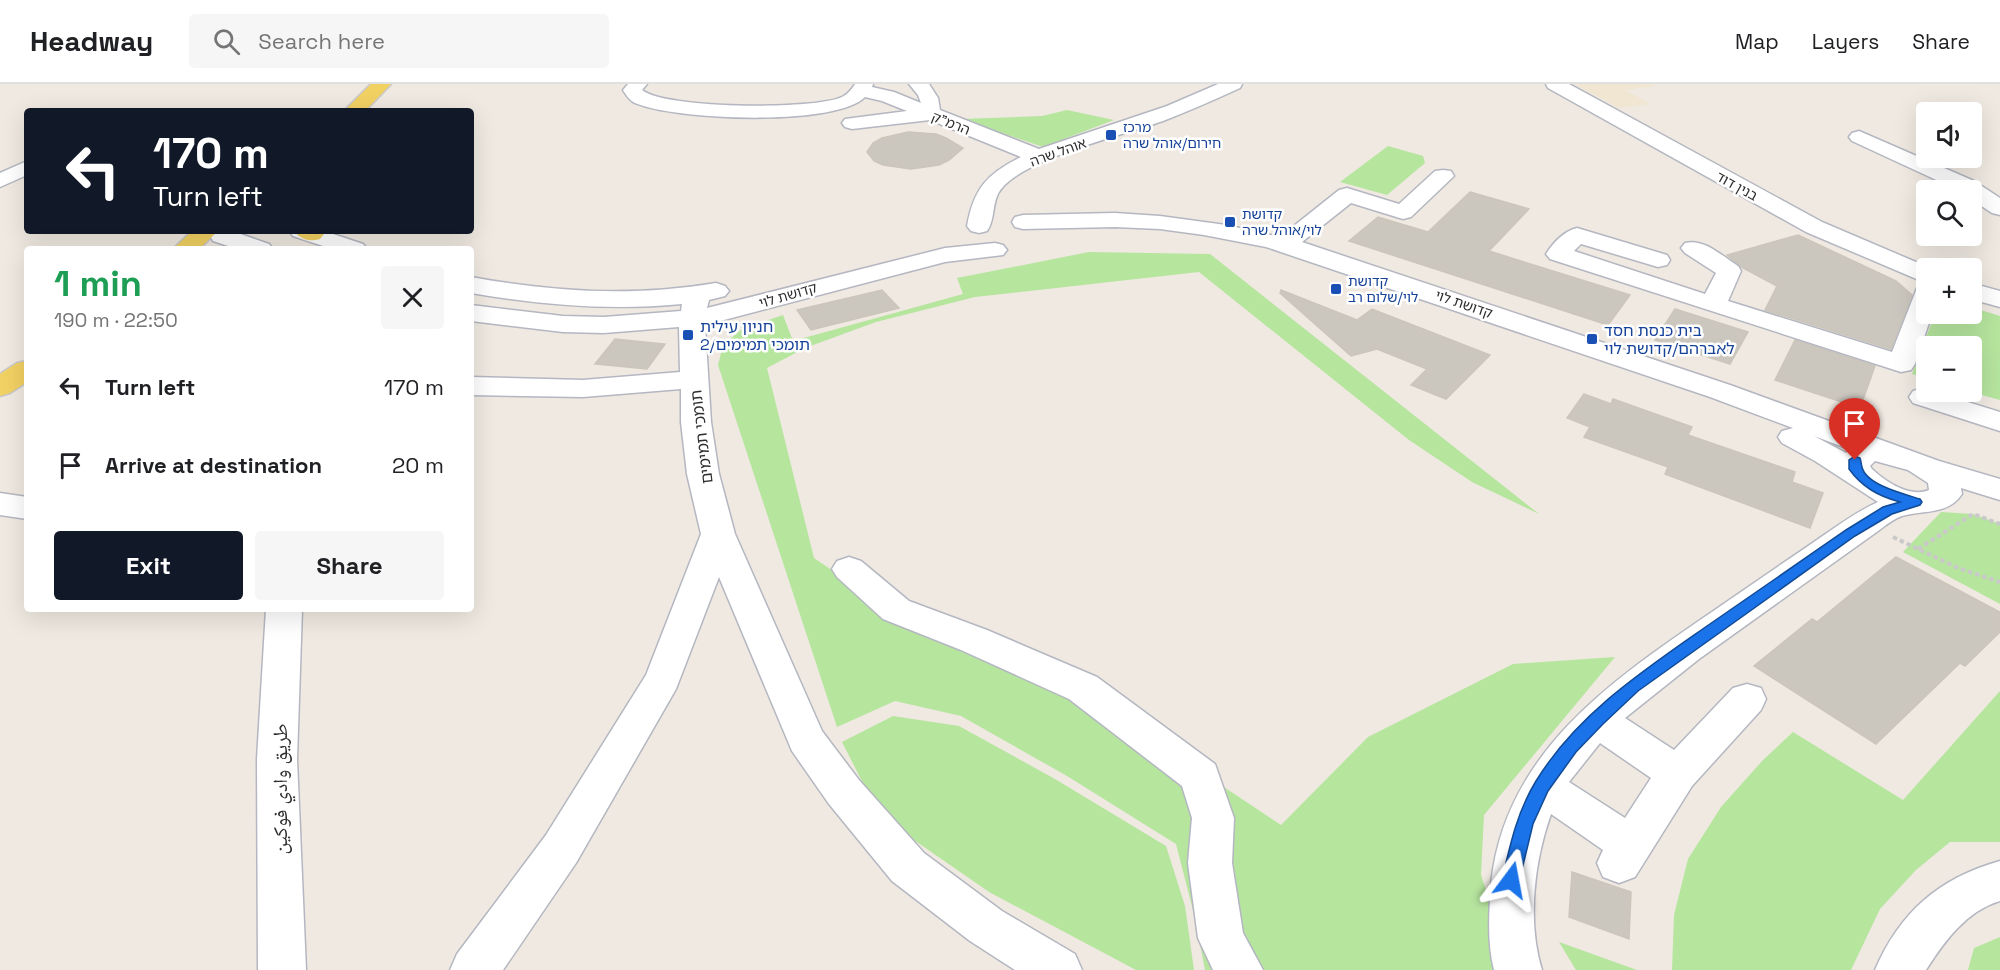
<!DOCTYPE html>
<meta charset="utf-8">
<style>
:root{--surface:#fff;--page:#f6f6f6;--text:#202124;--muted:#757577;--line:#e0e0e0;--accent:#111827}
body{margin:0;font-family:"Space Grotesk","Noto Naskh Arabic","Noto Sans Hebrew",sans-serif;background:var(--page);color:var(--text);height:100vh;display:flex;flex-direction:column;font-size:22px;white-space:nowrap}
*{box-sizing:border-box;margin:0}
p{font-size:20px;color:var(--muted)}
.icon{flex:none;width:33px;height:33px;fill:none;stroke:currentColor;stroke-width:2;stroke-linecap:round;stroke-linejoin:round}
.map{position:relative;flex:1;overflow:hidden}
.details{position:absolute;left:24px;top:162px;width:450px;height:366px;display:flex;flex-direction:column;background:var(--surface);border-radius:6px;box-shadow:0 6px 24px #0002}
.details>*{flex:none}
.banner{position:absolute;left:24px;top:24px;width:450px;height:126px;border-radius:6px;box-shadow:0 6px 24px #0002;background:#111827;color:#fff;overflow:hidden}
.controls{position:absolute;left:1916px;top:18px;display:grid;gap:12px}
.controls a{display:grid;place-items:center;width:66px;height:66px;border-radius:6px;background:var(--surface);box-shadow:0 6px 24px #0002;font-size:30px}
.pin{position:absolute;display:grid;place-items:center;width:51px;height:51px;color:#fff;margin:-62px -26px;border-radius:50% 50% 50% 0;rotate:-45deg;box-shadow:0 0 6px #0007}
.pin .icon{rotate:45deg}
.me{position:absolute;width:66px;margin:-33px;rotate:13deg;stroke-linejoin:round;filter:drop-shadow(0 0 4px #0008)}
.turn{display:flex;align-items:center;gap:21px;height:126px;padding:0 30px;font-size:27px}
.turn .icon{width:78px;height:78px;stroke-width:2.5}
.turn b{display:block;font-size:42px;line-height:51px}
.round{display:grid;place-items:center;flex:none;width:63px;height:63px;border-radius:6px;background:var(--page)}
.head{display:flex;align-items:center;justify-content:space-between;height:102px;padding:0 30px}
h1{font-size:36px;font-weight:700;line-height:45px;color:#1e9e55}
.button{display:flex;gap:12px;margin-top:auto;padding:12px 30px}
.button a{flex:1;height:69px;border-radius:6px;background:var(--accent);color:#fff;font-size:24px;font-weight:700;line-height:69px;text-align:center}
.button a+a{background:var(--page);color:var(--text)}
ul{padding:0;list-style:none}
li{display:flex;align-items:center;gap:18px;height:78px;padding:0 30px}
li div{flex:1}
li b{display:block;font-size:22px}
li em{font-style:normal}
header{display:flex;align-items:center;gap:36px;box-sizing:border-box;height:84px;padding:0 30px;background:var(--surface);border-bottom:2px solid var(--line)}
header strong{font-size:28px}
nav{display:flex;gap:33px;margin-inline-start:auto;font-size:21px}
.search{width:420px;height:54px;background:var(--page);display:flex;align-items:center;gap:15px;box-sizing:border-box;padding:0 21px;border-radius:6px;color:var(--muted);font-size:22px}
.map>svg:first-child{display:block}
.education{fill:#f0e6d1}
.green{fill:#b6e59e}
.building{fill:#cbc7bf;stroke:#cbc5ba;stroke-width:1.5}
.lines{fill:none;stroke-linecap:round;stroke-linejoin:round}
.minor-casing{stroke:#b4b7c1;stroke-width:3}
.major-casing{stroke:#c9c9c9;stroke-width:3}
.path{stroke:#c9c9c9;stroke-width:4;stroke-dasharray:4.5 3;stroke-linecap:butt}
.minor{fill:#fff;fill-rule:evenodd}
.major{fill:#f2d163;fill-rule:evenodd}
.route{fill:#1a73e8;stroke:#114b97;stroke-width:1.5}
.transit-dot{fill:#1a4fb4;stroke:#fff;stroke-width:2}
.labels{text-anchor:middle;stroke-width:5;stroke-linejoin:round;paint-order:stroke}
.far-street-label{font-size:14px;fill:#2e2e2e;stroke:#fff}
.far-transit-label{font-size:14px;fill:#164399;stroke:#fff;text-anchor:start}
.transit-label{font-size:16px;fill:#164399;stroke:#fff;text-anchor:start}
.street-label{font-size:16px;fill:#2e2e2e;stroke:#fff}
.near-street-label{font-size:20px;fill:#2e2e2e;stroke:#fff}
</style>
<header>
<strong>Headway</strong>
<div class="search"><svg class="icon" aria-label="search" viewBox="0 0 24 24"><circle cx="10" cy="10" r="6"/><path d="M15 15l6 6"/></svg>Search here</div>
<nav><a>Map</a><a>Layers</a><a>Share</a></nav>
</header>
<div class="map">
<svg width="2000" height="886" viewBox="0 0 2000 886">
<rect width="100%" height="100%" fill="#efe9e1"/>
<polygon class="education" points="1574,0 1651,0 1656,2 1625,6 1650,20 1619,24"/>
<g class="green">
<polygon points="1067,26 1114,36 1043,63 961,35 1042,32"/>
<polygon points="1388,62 1423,72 1425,79 1387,111 1340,98"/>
<polygon points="1089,168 1210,170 1539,430 1472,398 1409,356 1199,188 975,213 876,238 805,264 767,284 814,474 932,554 988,566 1150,654 1281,741 1368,653 1513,580 1615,573 1484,731 1481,791 1506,866 1520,886 1205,886 1195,834 1176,760 1067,692 961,632 895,617 837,643 718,281 723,261 742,245 783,231 793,257 963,210 957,194"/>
<polygon points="1971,223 2000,232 2000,316 1971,308 1971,262 1926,262 1926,294 1912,290 1935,230 1971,230"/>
<polygon points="1941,428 1973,430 2000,440 2000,520 1903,468"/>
<polygon points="2000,607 2000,758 1950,758 1916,786 1880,825 1851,886 1672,886 1674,831 1688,775 1721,723 1763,676 1793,648 1903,716"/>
<polygon points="893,632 959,642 1055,695 1166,762 1185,822 1194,886 1136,886 989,808 914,756 866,705 842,658"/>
<polygon points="2000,853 2000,886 1968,886 1974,864"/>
<polygon points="1559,858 1637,886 1576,886"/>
</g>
<g class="building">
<polygon points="908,48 936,50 946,54 963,64 949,76 939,81 911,85 883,81 874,77 867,68 873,59 882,54"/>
<polygon points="1470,108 1529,125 1489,167 1630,211 1608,241 1349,157 1378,133 1428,148"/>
<polygon points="1798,151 1896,197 1912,211 1891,265 1765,226 1777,202 1741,183 1727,171"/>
<polygon points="882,206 899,224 811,246 797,226"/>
<polygon points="1281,206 1357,236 1372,225 1490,271 1446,315 1411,301 1427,285 1377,265 1351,272 1280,209"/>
<polygon points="1675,225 1748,248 1730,280 1655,256"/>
<polygon points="615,255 665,260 647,285 595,280"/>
<polygon points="1795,256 1875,282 1860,324 1775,296"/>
<polygon points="1584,310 1611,320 1613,315 1692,343 1688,351 1795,388 1792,398 1823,409 1810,444 1665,390 1668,383 1584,353 1590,343 1567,334"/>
<polygon points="1896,473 2000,528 2000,548 1965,582 1960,579 1876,660 1754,582 1812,535 1817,538"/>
<polygon points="1572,788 1631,808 1629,855 1569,833"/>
</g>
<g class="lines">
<defs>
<g id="minor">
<path d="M 628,0 L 647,0 L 642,6 C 665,25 814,26 842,13 C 848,10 852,5 855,0 L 873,0 L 872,3 L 894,8 L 921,19 L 918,11 L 909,0 L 929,0 L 938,14 L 940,26 L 1039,65 L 1167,22 L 1218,0 L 1242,0 L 1240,4 C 1214,16 1189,27 1163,37 C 1123,51 1027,74 1002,104 C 991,116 996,135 987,147 L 979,149 L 971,147 L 967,142 C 974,104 987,90 1021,73 L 930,36 L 852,45 L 845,43 L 842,39 L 845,35 L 907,27 L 882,17 L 865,13 C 836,43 673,36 635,19 C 630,17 626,11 623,6 Z"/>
<polygon points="1546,0 1569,0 1822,138 1930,184 1926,184 1926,199 1806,148 1548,4"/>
<polygon points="1859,47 1974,97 2000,114 2000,131 1992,129 1971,115 1971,106 1958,106 1852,57 1849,53 1852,49"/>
<polygon points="27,77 27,91 0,103 0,89"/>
<path d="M 1443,86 L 1451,87 L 1454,92 L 1411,133 L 1403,135 L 1351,119 L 1302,158 L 1730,301 L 1939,377 L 2000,395 L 2000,416 L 1961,404 L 1962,410 C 1948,431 1924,426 1902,432 C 1893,435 1885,442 1878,447 L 1699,575 L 1625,634 L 1674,666 L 1733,604 L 1747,600 L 1761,604 L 1766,615 L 1761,626 L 1692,702 L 1635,793 L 1619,799 L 1603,793 L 1597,779 L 1603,766 L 1551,730 C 1534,778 1527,837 1542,886 L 1494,886 C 1487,858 1489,829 1491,800 C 1506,656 1632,584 1741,508 C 1770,488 1798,469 1827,449 C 1843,438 1860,426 1878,418 L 1815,377 L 1782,359 L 1778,353 L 1782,347 L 1793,344 L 1710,313 L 1266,163 L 1204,151 L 1160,145 L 1115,143 L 1023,145 L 1015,143 L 1012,138 L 1015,133 L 1023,131 L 1115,129 L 1160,132 L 1226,141 L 1280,153 L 1339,106 L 1347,104 L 1399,120 L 1435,87 ZM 1814,352 L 1849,365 L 1846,369 ZM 1875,377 L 1908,386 L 1928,399 L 1929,406 C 1910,414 1886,398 1872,385 L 1870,382 ZM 1600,659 L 1651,694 L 1625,734 L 1569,698 Z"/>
<path d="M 1577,144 L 1667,171 L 1670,176 L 1667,181 L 1658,183 L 1581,160 L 1574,167 L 1705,210 L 1716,189 L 1685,169 L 1681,164 L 1685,159 C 1704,154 1722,172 1738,182 L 1741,187 L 1728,217 L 1892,268 L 1917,204 L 1926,201 L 1926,230 L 1932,230 L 1915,280 L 1911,286 L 1901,288 L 1550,175 L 1546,170 C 1553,159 1564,147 1577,144 Z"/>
<polygon points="208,147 232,147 269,160 273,165 237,165 213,157"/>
<polygon points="289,147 324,147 363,160 367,165 332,165 293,152"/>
<path d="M 995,159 L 1003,161 L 1007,166 L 1003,171 L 945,178 L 705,241 L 711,338 L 719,390 L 735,450 L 822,647 L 859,696 L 924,769 L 1002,827 L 1075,870 L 1082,886 L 1015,886 L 970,857 L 892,797 L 829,720 L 792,667 L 719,493 L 676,605 L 576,779 L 503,886 L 450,886 L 457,870 L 546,751 L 646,591 L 701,450 L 687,390 L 681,338 L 681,305 L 583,313 L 471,311 L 471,293 L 583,296 L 680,288 L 679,243 L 604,249 L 563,248 L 471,237 L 471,221 L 563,232 L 604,233 L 681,227 L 682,220 C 611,227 541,221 471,209 L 471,193 C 553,208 633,213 716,199 L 725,202 L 729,207 L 725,212 L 709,216 L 707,224 L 945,164 Z"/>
<polygon points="1971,199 2000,207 2000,223 1971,215"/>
<polygon points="1923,304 1926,308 1935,308 2000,328 2000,347 1913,319 1909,313 1913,307"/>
<polygon points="0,409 27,413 27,435 0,431"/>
<polygon points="849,473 861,477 909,517 987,546 1097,593 1215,680 1234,734 1232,779 1243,849 1263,886 1213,886 1198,854 1188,779 1192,734 1182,702 1069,615 961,566 883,535 837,493 832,485 837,477"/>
<polygon points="266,525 302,525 297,675 306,886 258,886 257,675"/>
<path d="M 2000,777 L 2000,817 C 1966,827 1944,858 1926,886 L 1875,886 C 1900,828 1939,794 2000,777 Z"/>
</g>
<g id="major">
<polygon points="371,0 391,0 365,27 344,27"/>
<polygon points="192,147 218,147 199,165 173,165"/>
<path d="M 294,147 L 322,147 L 324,150 L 320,155 C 310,158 301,156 294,147 Z"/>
<polygon points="27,277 27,298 10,309 0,312 0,290 17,279"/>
</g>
</defs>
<use href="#minor" class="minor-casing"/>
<use href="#major" class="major-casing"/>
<g class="path">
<polyline points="1893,453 1958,484 2000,498"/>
<polyline points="1918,465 1973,430 2000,440"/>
</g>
<use href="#minor" class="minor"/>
<use href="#major" class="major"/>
</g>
<path class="route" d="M 1855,372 L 1860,374 C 1861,376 1861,380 1862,383 C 1866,401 1904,410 1920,415 L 1922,418 L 1920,421 L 1892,430 L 1855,452 L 1638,607 L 1603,640 L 1576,668 L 1548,707 L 1533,740 L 1518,802 L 1511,804 L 1505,802 L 1502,796 C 1510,761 1517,728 1536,697 C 1577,630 1644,586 1707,542 C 1753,510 1800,478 1846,446 L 1883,423 L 1900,418 C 1878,412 1862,403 1849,385 L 1849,376 Z"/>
<g class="transit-dot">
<rect x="1105" y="45" width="12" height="12" rx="3"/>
<rect x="1224" y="132" width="12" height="12" rx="3"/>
<rect x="1330" y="199" width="12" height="12" rx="3"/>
<rect x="682" y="245" width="12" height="12" rx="3"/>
<rect x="1586" y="249" width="12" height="12" rx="3"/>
</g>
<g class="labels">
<g class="far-street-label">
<text transform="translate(951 39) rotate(22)" y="5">הרמ"ק</text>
<text transform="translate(1058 68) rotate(-20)" y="5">אוהל שרה</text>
<text transform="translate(1737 102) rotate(29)" y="5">בנין דוד</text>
<text transform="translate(788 211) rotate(-16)" y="5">קדושת לוי</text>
<text transform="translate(1464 220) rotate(19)" y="5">קדושת לוי</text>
</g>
<g class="far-transit-label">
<text x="1123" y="48">מרכז<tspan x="1123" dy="16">חירום/אוהל שרה</tspan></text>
<text x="1242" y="135">קדושת<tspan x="1242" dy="16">לוי/אוהל שרה</tspan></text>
<text x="1348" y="202">קדושת<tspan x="1348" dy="16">לוי/שלום רב</tspan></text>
</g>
<g class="transit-label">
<text x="700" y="248">חניון עילית<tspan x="700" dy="18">2/תומכי תמימים</tspan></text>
<text x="1604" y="252">בית כנסת חסד<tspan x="1604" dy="18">לאברהם/קדושת לוי</tspan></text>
</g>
<g class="street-label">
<text transform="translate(701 353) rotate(-97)" y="6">תומכי תמימים</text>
</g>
<g class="near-street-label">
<text transform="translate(280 705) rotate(-90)" y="7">طريق وادي فوکين</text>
</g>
</g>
</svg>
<div class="controls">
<a><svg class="icon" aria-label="sound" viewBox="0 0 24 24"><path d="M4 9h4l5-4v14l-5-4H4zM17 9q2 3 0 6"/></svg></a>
<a><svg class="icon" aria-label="search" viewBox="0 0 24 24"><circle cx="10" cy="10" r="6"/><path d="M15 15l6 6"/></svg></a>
<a>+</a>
<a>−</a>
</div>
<div class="pin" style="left:1855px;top:376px;background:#d93025"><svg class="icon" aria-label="arrive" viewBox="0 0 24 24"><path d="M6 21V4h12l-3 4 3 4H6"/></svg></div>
<svg class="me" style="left:1511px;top:796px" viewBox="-20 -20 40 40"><path d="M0-17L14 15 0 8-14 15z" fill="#1a73e8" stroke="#fff" stroke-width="4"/></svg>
<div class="banner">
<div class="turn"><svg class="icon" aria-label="left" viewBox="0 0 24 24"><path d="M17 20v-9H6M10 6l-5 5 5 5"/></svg><div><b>170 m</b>Turn left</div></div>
</div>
<section class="details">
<div class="head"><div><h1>1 min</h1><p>190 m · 22:50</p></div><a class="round"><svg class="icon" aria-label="close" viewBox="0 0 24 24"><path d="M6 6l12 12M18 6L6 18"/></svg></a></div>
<ul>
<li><svg class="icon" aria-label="left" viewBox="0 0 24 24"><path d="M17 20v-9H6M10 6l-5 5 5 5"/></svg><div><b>Turn left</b></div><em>170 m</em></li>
<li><svg class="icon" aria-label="arrive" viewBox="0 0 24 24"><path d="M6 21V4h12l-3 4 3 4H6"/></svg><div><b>Arrive at destination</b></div><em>20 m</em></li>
</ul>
<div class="button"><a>Exit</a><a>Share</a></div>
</section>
</div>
